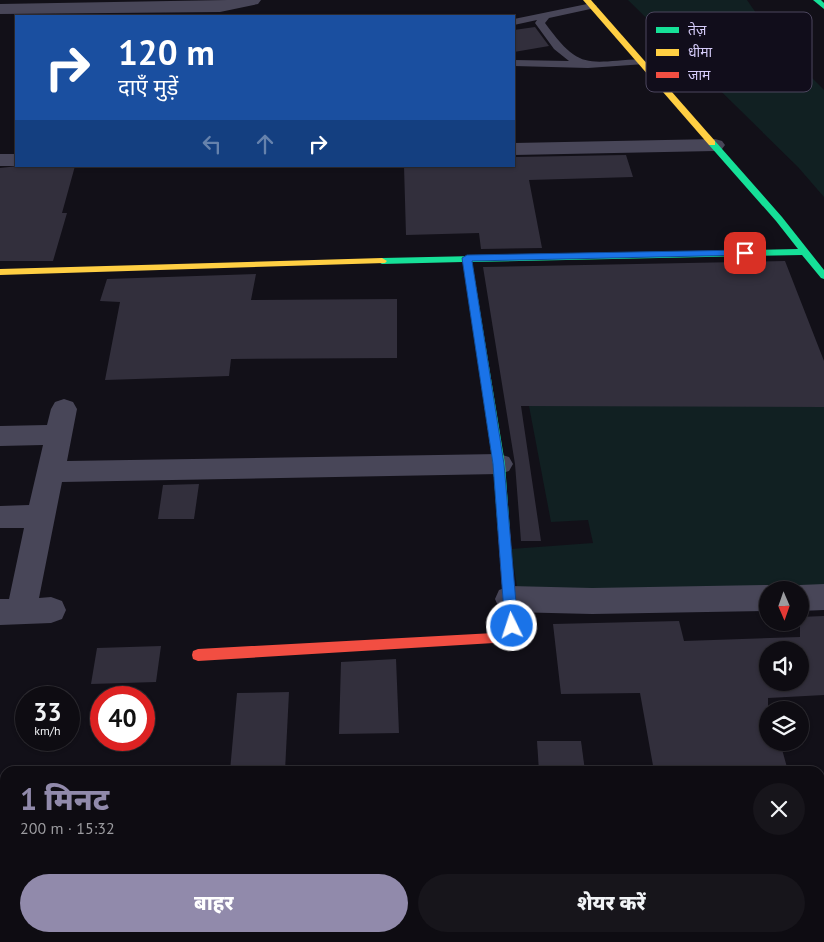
<!DOCTYPE html>
<html lang="hi">
<meta charset="utf-8">
<style>
:root{--surface:#0e0c12;--page:#17151b;--text:#f1f3f6;--muted:#9b9b9f;--line:#2e2c32;--accent:#918aab}
body{margin:0;font-family:"PT Sans","Noto Sans Devanagari",sans-serif;background:var(--page);color:var(--text);height:100vh;display:flex;flex-direction:column;font-size:19px;white-space:nowrap}
*{box-sizing:border-box;margin:0}
p{font-size:16px;color:var(--muted)}
.icon{flex:none;width:28px;height:28px;fill:none;stroke:currentColor;stroke-width:2;stroke-linecap:round;stroke-linejoin:round}
.map{position:relative;flex:1;overflow:hidden}
.drawer{position:absolute;left:0px;top:766px;width:825px;height:176px;display:flex;flex-direction:column;background:var(--surface);border-radius:15px 15px 0 0;box-shadow:0 1px 4px #0004,0 0 0 1px var(--line)}
.drawer>*{flex:none}
.hud{position:absolute;left:15px;top:15px;width:500px;height:152px;border-radius:0px;box-shadow:0 1px 4px #0004,0 0 0 1px var(--line);background:#1a4fa0;color:#fff;overflow:hidden}
.needle{width:32px;rotate:178deg}
.tools{position:absolute;left:759px;top:581px;display:grid;gap:10px}
.tools a{display:grid;place-items:center;width:50px;height:50px;border-radius:50%;background:var(--surface);box-shadow:0 1px 4px #0004,0 0 0 1px var(--line);font-size:25px}
.speed{position:absolute;left:15px;top:686px;display:flex;gap:10px;font-size:25px;font-weight:700;text-align:center}
.speed>*{display:grid;place-content:center;width:65px;height:65px;border-radius:50%;background:var(--surface);box-shadow:0 1px 4px #0004,0 0 0 1px var(--line);line-height:1}
.speed small{font-size:12px;font-weight:400}
.speed .limit{border:8px solid #d22;background:#fff;color:#111}
.pin{position:absolute;display:grid;place-items:center;width:42px;height:42px;color:#fff;margin:-21px;border-radius:10px;box-shadow:0 2px 8px #0006}
.me{position:absolute;width:55px;margin:-28px;rotate:356deg;stroke-linejoin:round;filter:drop-shadow(0 0 4px #0008)}
.turn{display:flex;align-items:center;gap:18px;height:105px;padding:0 20px;font-size:22px}
.turn .icon{width:65px;height:65px;stroke-width:2.5}
.turn b{display:block;font-size:35px;line-height:42px}
.lanes{display:flex;align-items:center;height:48px;padding:0 20px;background:#0003;justify-content:center;gap:25px;direction:ltr}
.lanes .off{opacity:.35}
.round{display:grid;place-items:center;flex:none;width:52px;height:52px;border-radius:26px;background:var(--page)}
.summary{display:flex;align-items:center;justify-content:space-between;height:85px;padding:0 20px}
h1{font-size:30px;font-weight:800;line-height:38px;color:var(--accent)}
.button{display:flex;gap:10px;margin-top:auto;padding:10px 20px}
.button a{flex:1;height:58px;border-radius:30px;background:var(--accent);color:#fff;font-size:20px;font-weight:800;line-height:58px;text-align:center}
.button a+a{background:var(--page);color:var(--text)}
.map>svg:first-child{display:block}
.green{fill:#112022}
.building{fill:#322f3c;fill-rule:evenodd}
.lines{fill:none;stroke-linecap:round;stroke-linejoin:round}
.lane{fill:#484658;fill-rule:evenodd}
.street{fill:#484658;fill-rule:evenodd}
.fast{fill:#16e098;fill-rule:evenodd}
.slow{fill:#ffcf43;fill-rule:evenodd}
.jam{fill:#f24e42;fill-rule:evenodd}
.route{fill:#1a73e8;stroke:#114b97}
.key{fill:#110d1b;stroke:#4c465e;stroke-width:1}
.key-label{font-size:14px;fill:#d6ccfa}
</style>
<div class="map">
<svg width="824" height="942" viewBox="0 0 824 942">
<rect width="100%" height="100%" fill="#121018"/>
<g class="green">
<polygon points="628,0 747,0 776,42 824,90 824,197 798,167"/>
<polygon points="824,391 824,593 800,590 768,590 521,611 511,549 593,543 588,520 551,522 529,406"/>
</g>
<g class="building">
<polygon points="535,27 549,46 514,52 514,30"/>
<polygon points="626,155 633,177 529,180 542,248 481,249 479,233 406,235 404,166 514,166 514,157"/>
<polygon points="18,166 75,166 62,213 67,213 53,261 0,261 0,168"/>
<polygon points="785,261 824,361 824,407 521,406 541,541 521,541 515,464 483,267"/>
<polygon points="256,274 251,300 397,299 397,358 231,359 229,376 105,380 120,302 100,301 107,279"/>
<polygon points="199,484 194,519 158,519 163,485"/>
<path d="M 824,616 L 824,695 L 768,698 L 768,742 L 780,742 L 788,771 L 654,771 L 640,693 L 561,694 L 553,624 L 679,621 L 684,641 L 800,637 L 800,617 ZM 768,650 L 800,650 L 800,682 L 768,682 Z"/>
<polygon points="161,646 156,682 91,684 97,648"/>
<polygon points="396,659 399,733 339,734 341,662"/>
<polygon points="289,692 285,771 230,771 237,693"/>
<polygon points="537,741 581,741 585,771 539,771"/>
</g>
<g class="lines">
<path class="lane" d="M 592,3 L 597,6 L 595,8 L 549,18 L 545,23 C 580,71 586,62 641,59 L 646,62 L 645,64 L 588,68 L 514,66 L 514,60 L 569,61 L 554,49 L 535,23 L 537,20 L 514,25 L 514,19 Z"/>
<g class="street">
<polygon points="227,0 261,0 258,4 220,12 0,14 0,4"/>
<polygon points="715,139 722,141 725,145 722,149 715,151 514,155 514,143"/>
<rect x="0" y="154" width="16" height="12"/>
<polygon points="64,399 73,402 77,409 67,461 499,454 509,457 513,464 509,471 499,474 62,482 39,598 51,597 62,601 66,610 62,619 51,623 0,625 0,599 9,599 24,528 0,528 0,506 29,505 43,445 0,446 0,426 47,425 51,409 55,402"/>
<polygon points="824,584 824,610 800,611 800,590 789,589 800,585"/>
<polygon points="768,585 779,590 768,590 768,611 592,614 510,612 499,608 495,599 499,590 510,586 592,588"/>
<rect x="0" y="803" width="5" height="34"/>
<polygon points="49,938 87,938 86,942 48,942"/>
<polygon points="327,938 365,938 364,942 326,942"/>
<polygon points="458,938 495,938 496,942 458,942"/>
</g>
<g class="fast">
<polygon points="813,0 821,0 824,3 824,9"/>
<polygon points="712,140 715,141 782,217 824,270 824,279 821,278 802,255 472,262 505,464 510,532 508,535 500,535 498,532 493,464 463,262 382,264 377,261 382,258 798,249 776,221 709,145 709,141"/>
</g>
<g class="slow">
<polygon points="583,0 591,0 715,141 715,145 709,145"/>
<polygon points="382,258 387,261 385,263 0,275 0,269"/>
</g>
<polygon class="jam" points="504,527 508,529 510,532 517,626 510,638 494,643 198,661 193,659 192,655 193,651 198,649 494,633 502,630 505,625 498,532 500,529"/>
</g>
<polygon class="route" points="745,250 750,253 748,255 472,261 504,464 518,626 516,630 512,631 507,630 505,626 493,464 462,258 467,255"/>
<rect x="646" y="12" width="166" height="80" rx="8" class="key"/>
<rect x="656" y="27" width="23" height="6" fill="#16e098"/>
<rect x="656" y="49" width="23" height="7" fill="#ffcf43"/>
<rect x="656" y="72" width="23" height="6" fill="#f24e42"/>
<g class="key-label">
<text x="688" y="35">तेज़</text>
<text x="688" y="57">धीमा</text>
<text x="688" y="80">जाम</text>
</g>
</svg>
<div class="tools">
<a><svg class="needle" viewBox="-14 -14 28 28"><path d="M0-13l5 13h-10z" fill="#e53935"/><path d="M0 13l5-13h-10z" fill="#9b9b9f"/></svg></a>
<a><svg class="icon" aria-label="sound" viewBox="0 0 24 24"><path d="M4 9h4l5-4v14l-5-4H4zM17 9q2 3 0 6"/></svg></a>
<a><svg class="icon" aria-label="layers" viewBox="0 0 24 24"><path d="M12 4l9 5-9 5-9-5zM3 14l9 5 9-5"/></svg></a>
</div>
<div class="speed"><div>33<small>km/h</small></div><div class="limit">40</div></div>
<div class="pin" style="left:745px;top:253px;background:#d93025"><svg class="icon" aria-label="arrive" viewBox="0 0 24 24"><path d="M6 21V4h12l-3 4 3 4H6"/></svg></div>
<svg class="me" style="left:512px;top:626px" viewBox="-20 -20 40 40"><circle r="17" fill="#1a73e8" stroke="#fff" stroke-width="3"/><path d="M0-11L8 9 0 5-8 9z" fill="#fff"/></svg>
<div class="hud">
<div class="turn"><svg class="icon" aria-label="right" viewBox="0 0 24 24"><path d="M7 20v-9h11M14 6l5 5-5 5"/></svg><div><b>120 m</b>दाएँ मुड़ें</div></div>
<div class="lanes"><svg class="icon off" aria-label="left" viewBox="0 0 24 24"><path d="M17 20v-9H6M10 6l-5 5 5 5"/></svg><svg class="icon off" aria-label="ahead" viewBox="0 0 24 24"><path d="M12 20V5M6 11l6-6 6 6"/></svg><svg class="icon" aria-label="right" viewBox="0 0 24 24"><path d="M7 20v-9h11M14 6l5 5-5 5"/></svg></div>
</div>
<section class="drawer">
<div class="summary"><div><h1>1 मिनट</h1><p>200 m · 15:32</p></div><a class="round"><svg class="icon" aria-label="close" viewBox="0 0 24 24"><path d="M6 6l12 12M18 6L6 18"/></svg></a></div>
<div class="button"><a>बाहर</a><a>शेयर करें</a></div>
</section>
</div>
